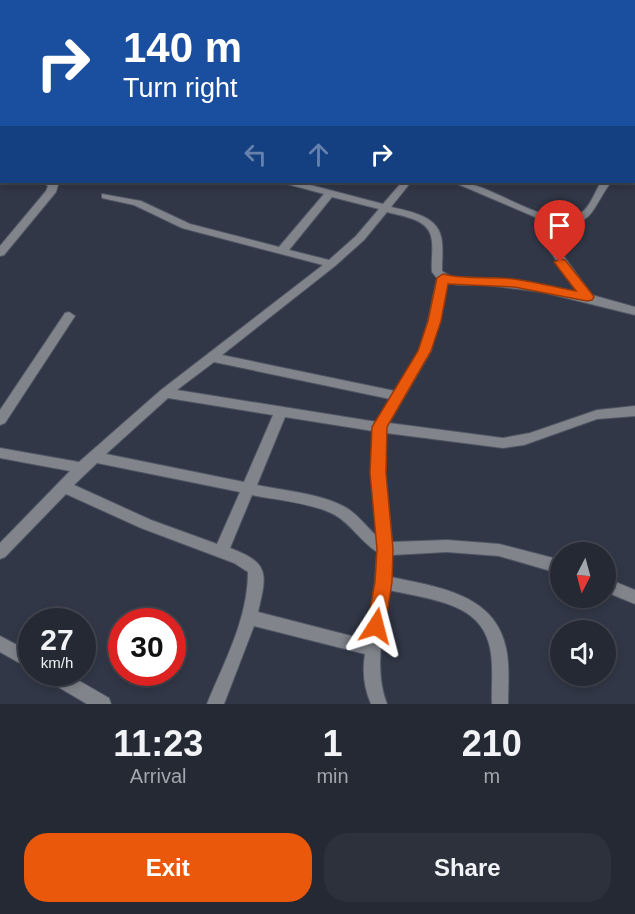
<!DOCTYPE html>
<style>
:root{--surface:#252934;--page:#2d313c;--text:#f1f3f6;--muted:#a3a6ac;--line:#42454f;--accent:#ea580c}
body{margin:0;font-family:Helvetica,sans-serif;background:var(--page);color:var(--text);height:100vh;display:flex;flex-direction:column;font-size:22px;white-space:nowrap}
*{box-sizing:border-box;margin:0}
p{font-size:20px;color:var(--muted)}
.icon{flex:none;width:33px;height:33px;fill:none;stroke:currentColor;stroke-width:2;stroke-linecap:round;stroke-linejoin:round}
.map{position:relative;height:704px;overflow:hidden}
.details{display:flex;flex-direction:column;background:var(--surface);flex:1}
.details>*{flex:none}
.hud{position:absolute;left:0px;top:0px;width:636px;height:183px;box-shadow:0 3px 9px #0003,0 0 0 2px var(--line);background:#1a4fa0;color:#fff;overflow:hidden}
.needle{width:39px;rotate:186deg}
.tools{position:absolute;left:550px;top:542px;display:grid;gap:12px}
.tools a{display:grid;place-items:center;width:66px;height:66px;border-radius:50%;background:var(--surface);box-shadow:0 3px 9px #0003,0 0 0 2px var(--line);font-size:30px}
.speed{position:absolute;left:18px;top:608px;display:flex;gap:12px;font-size:30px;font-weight:700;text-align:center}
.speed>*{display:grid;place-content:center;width:78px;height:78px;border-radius:50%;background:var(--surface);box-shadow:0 3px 9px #0003,0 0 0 2px var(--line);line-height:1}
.speed small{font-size:15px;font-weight:400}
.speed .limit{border:9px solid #d22;background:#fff;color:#111}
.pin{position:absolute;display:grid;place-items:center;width:51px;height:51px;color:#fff;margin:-62px -26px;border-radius:50% 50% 50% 0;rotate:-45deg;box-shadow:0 0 6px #0007}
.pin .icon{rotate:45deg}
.me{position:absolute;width:66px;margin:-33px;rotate:9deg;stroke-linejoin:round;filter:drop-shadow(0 0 4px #0008)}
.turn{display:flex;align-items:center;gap:21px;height:126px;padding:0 24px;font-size:27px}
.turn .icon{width:78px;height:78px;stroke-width:2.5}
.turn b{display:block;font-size:42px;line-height:51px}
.lanes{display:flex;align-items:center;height:57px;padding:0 24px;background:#0003;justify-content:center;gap:30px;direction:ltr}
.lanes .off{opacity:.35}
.eta{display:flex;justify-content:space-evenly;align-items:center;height:102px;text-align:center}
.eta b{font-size:36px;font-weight:800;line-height:42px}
.primary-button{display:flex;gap:12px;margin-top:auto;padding:12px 24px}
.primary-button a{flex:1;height:69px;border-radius:24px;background:var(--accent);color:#fff;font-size:24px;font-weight:800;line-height:69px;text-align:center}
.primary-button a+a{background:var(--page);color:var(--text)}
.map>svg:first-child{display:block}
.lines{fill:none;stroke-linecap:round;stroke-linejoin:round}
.minor-casing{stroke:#505664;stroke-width:2}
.minor{fill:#81848b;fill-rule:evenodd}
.route{fill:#ea580c;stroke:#983908;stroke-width:1.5}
</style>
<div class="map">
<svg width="635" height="704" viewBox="0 0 635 704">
<rect width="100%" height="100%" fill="#313746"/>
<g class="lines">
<defs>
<g id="minor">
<polygon points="273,0 291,2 275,2"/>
<polygon points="355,0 363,0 354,2"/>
<polygon points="545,0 553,0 545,2"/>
<polygon points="604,0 612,0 612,2 605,2"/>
<polygon points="635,145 635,151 634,152 634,145"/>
<rect x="0" y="171" width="2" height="6"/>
<polygon points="42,182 56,183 58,185 56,192 4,255 0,256 0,246 46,191 48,186"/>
<path d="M 286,182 L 299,182 L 383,204 L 402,182 L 411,182 L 391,207 C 412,212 440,216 442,242 C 443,252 442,261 442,271 L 453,278 L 504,279 L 577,292 L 548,248 L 535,217 L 453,182 C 486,178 551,234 581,213 C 591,206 595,191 601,182 L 611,182 C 588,214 594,230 546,220 L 565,258 L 592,295 L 635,307 L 635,315 L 542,292 L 485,285 L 459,285 L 447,283 L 431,351 L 389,423 L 503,438 L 530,433 L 597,410 L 635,406 L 635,416 L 597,419 L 524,445 L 503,448 L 386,433 L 385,473 L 392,542 L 447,540 L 499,544 L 561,560 L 561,574 L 499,556 L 447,552 L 392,555 L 391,577 C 436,587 495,593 506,648 C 510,666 508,685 508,704 L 492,704 C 491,683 495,658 487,638 C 474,601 422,598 389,590 C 384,627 373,668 387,704 L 371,704 C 364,688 362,671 365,654 L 254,626 L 224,704 L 207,704 C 224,662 248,619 248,572 L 234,563 L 141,528 L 66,494 L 5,557 L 0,559 L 0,543 L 70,471 L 0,458 L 0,448 L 79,462 L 161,390 L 323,265 L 182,228 L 134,205 L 102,198 L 102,194 L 141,201 L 190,224 L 279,247 L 324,194 L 287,184 ZM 332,197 L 379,209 L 356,236 L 329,260 L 289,250 ZM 387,212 C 405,217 431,219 432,242 C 433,252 431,262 432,272 L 437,278 L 428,321 L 419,351 L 395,391 L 222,355 L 335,266 L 364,240 ZM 214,362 L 390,399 L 377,422 L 177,390 ZM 168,398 L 273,415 L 244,482 L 106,454 ZM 285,417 L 373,431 L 371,473 L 377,536 C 366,527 358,514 345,507 C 319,493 285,491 257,485 ZM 97,463 L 240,492 L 217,544 L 151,520 L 74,485 ZM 252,495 C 277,500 313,503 335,515 C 351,524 360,541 377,552 L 375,582 L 367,640 L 258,612 C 267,574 270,563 230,548 Z"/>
<polygon points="69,312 75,316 5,423 0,425 0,410 65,313"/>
<polygon points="606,578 635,590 635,604 606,592"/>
<polygon points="0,636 32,653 32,670 0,652"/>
<polygon points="41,672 64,672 109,698 111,704 87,704 43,678"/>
</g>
</defs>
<use href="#minor" class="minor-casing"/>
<use href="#minor" class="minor"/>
</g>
<path class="route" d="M 560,259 L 565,260 L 592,294 L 594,297 L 592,300 L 587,301 L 514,287 L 448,284 L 441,321 L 431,351 L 387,427 L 386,473 L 393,549 L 392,582 L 385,626 L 383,632 L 376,634 L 370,632 L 367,626 L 375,582 L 377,549 L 370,473 L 372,427 L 418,351 L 428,321 L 437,278 L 443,274 C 466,280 490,276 514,279 C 535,282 555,287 576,291 L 554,262 Z"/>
</svg>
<div class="tools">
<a><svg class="needle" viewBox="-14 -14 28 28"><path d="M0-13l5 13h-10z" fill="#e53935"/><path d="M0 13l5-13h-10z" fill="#a3a6ac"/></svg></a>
<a><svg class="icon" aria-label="sound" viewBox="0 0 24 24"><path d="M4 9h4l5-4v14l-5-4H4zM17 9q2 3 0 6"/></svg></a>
</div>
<div class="speed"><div>27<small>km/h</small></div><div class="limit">30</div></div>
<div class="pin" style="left:560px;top:262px;background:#d93025"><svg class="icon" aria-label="arrive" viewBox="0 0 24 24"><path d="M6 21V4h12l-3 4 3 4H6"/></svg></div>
<svg class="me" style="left:376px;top:626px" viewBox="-20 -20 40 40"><path d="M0-17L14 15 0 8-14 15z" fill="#ea580c" stroke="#fff" stroke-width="4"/></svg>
<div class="hud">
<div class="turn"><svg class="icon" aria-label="right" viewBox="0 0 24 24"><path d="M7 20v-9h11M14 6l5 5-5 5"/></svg><div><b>140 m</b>Turn right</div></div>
<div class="lanes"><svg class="icon off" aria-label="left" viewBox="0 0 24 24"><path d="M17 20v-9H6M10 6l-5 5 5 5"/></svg><svg class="icon off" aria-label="ahead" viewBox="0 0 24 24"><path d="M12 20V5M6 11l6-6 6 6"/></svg><svg class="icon" aria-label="right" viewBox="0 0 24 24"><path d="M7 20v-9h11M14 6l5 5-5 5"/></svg></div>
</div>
</div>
<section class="details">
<div class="eta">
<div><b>11:23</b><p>Arrival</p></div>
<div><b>1</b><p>min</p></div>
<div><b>210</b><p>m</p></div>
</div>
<div class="primary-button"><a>Exit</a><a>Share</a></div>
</section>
